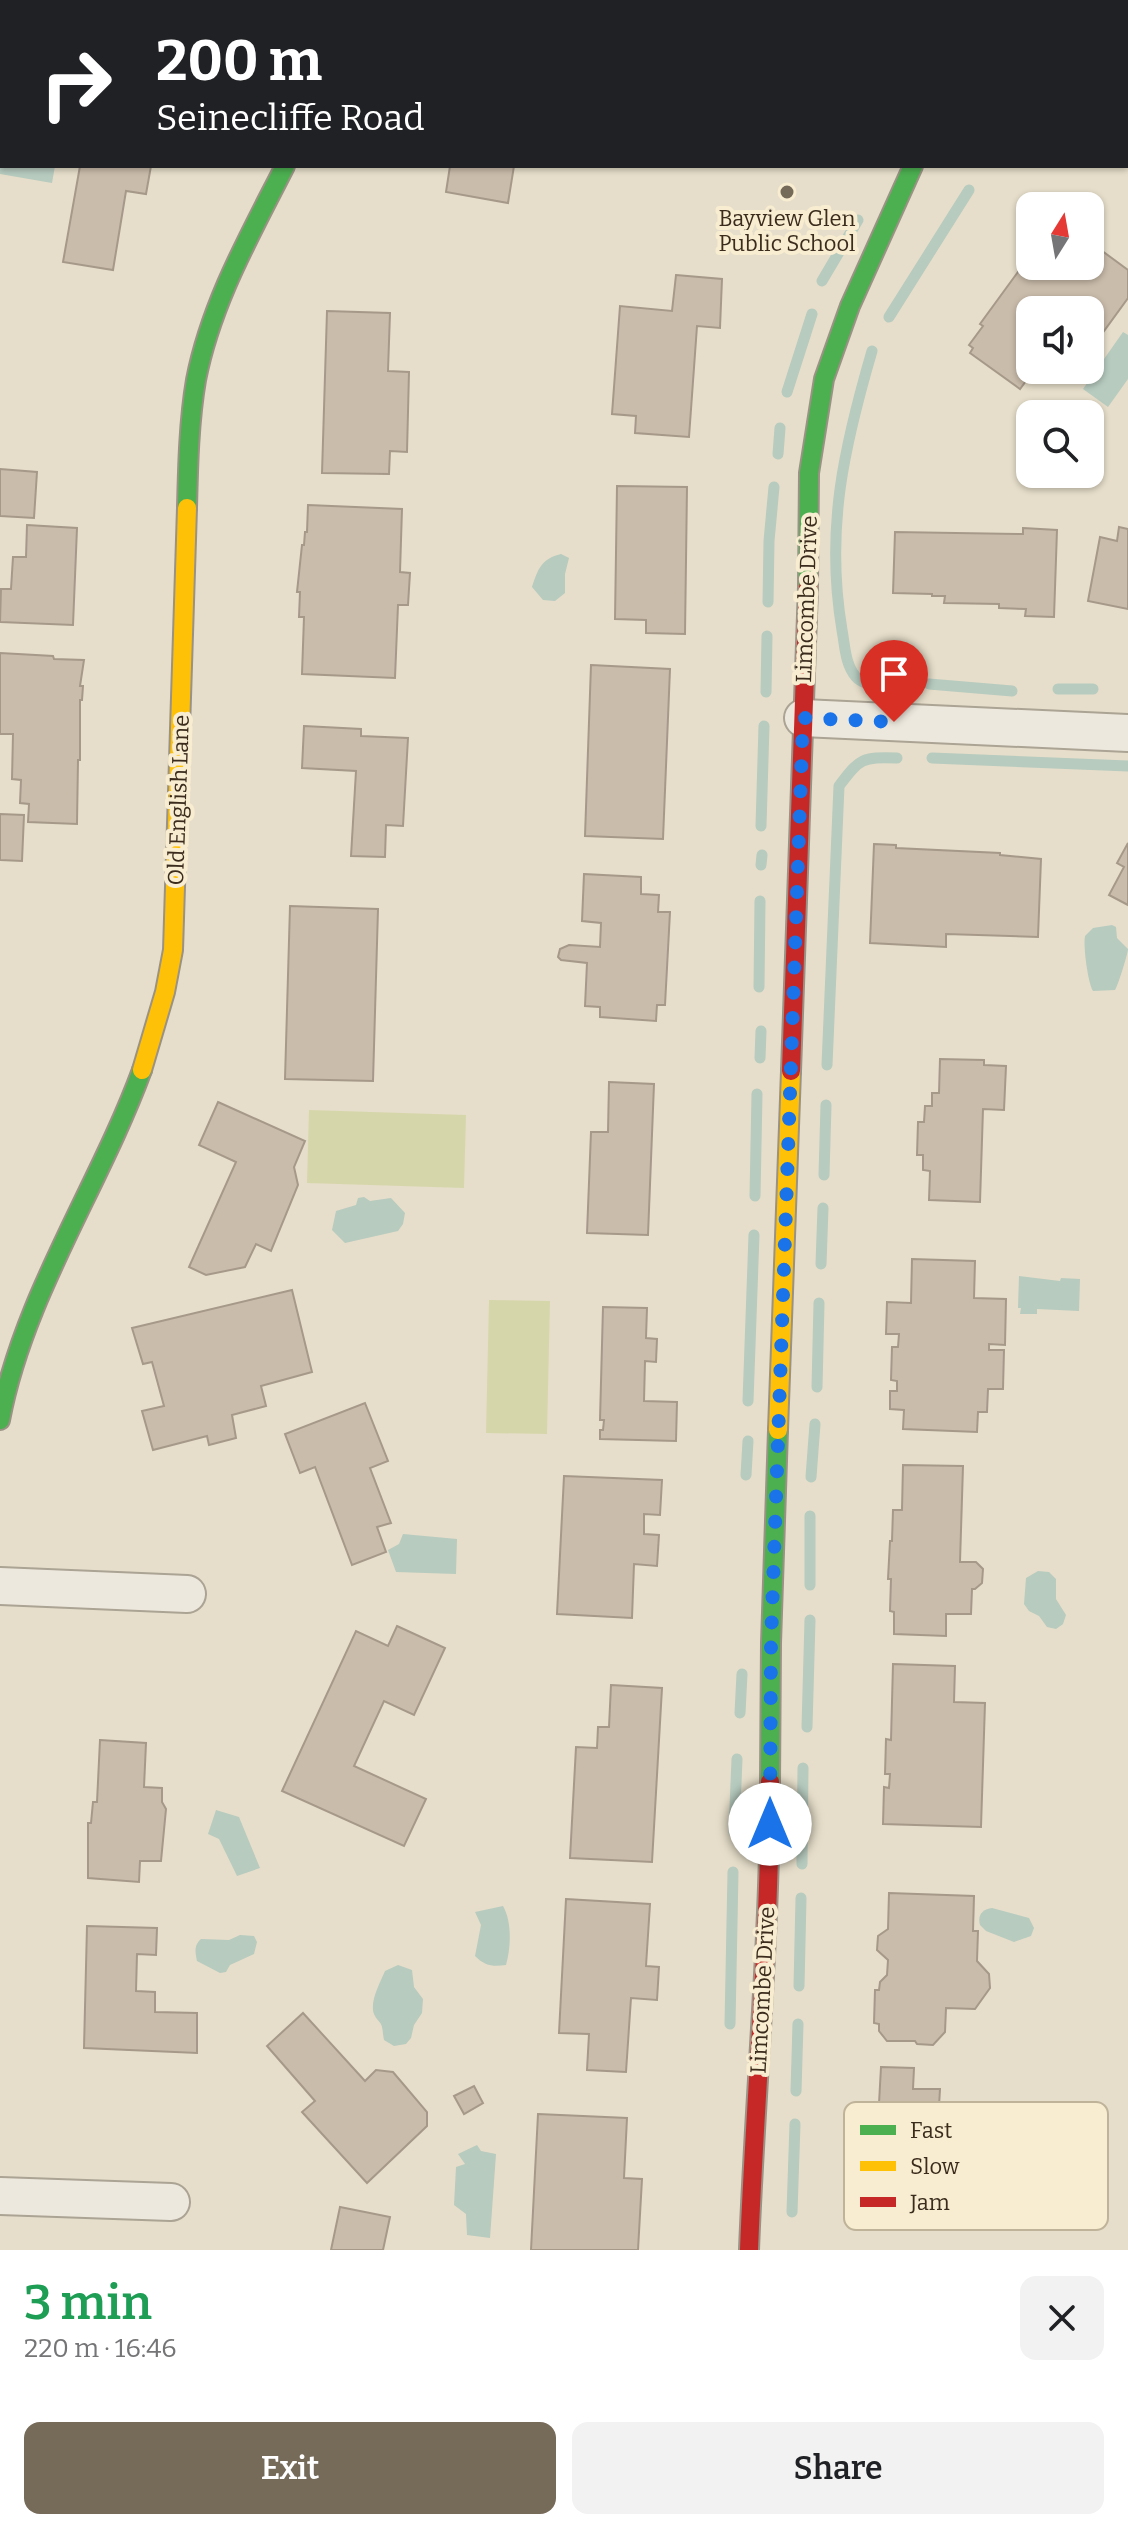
<!DOCTYPE html>
<meta charset="utf-8">
<style>
:root{--surface:#fff;--page:#f2f2f2;--text:#202124;--muted:#757577;--accent:#766a59}
body{margin:0;font-family:Bitter,serif;background:var(--page);color:var(--text);height:100vh;display:flex;flex-direction:column;font-size:30px;white-space:nowrap}
*{box-sizing:border-box;margin:0}
p{font-size:26px;color:var(--muted)}
.icon{flex:none;width:44px;height:44px;fill:none;stroke:currentColor;stroke-width:2;stroke-linecap:round;stroke-linejoin:round}
.map{position:relative;height:2250px;overflow:hidden}
.details{display:flex;flex-direction:column;background:var(--surface);flex:1}
.details>*{flex:none}
.banner{position:absolute;left:0px;top:0px;width:1128px;height:168px;box-shadow:0 2px 6px #0004;background:#202124;color:#fff;overflow:hidden}
.needle{width:52px;rotate:11deg}
.controls{position:absolute;left:1016px;top:192px;display:grid;gap:16px}
.controls a{display:grid;place-items:center;width:88px;height:88px;border-radius:16px;background:var(--surface);box-shadow:0 2px 6px #0004;font-size:40px}
.pin{position:absolute;display:grid;place-items:center;width:68px;height:68px;color:#fff;margin:-82px -34px;border-radius:50% 50% 50% 0;rotate:-45deg;box-shadow:0 0 8px #0007}
.pin .icon{rotate:45deg}
.me{position:absolute;width:88px;margin:-44px;rotate:0deg;stroke-linejoin:round;filter:drop-shadow(0 0 6px #0008)}
.turn{display:flex;align-items:center;gap:28px;height:168px;padding:0 24px;font-size:36px}
.turn .icon{width:104px;height:104px;stroke-width:2.5}
.turn b{display:block;font-size:56px;line-height:68px}
.round{display:grid;place-items:center;flex:none;width:84px;height:84px;border-radius:16px;background:var(--page)}
.overview{display:flex;align-items:center;justify-content:space-between;height:136px;padding:0 24px}
h1{font-size:48px;font-weight:600;line-height:60px;color:#1e9e55}
.button{display:flex;gap:16px;margin-top:auto;padding:16px 24px}
.button a{flex:1;height:92px;border-radius:16px;background:var(--accent);color:#fff;font-size:32px;font-weight:600;line-height:92px;text-align:center}
.button a+a{background:var(--page);color:var(--text)}
.map>svg:first-child{display:block}
.green{fill:#d6d6ab}
.water{fill:#b7cbbf}
.lines{fill:none;stroke-linecap:round;stroke-linejoin:round}
.stream{stroke:#b7cbbf;stroke-width:11}
.building{fill:#cabcab;stroke:#a6998a;stroke-width:2}
.street-casing{stroke:#aba394;stroke-width:40}
.fast-casing{stroke:#9a9284;stroke-width:22}
.slow-casing{stroke:#9a9284;stroke-width:22}
.jam-casing{stroke:#9a9284;stroke-width:22}
.street{stroke:#ede8dd;stroke-width:36}
.fast{stroke:#4caf50;stroke-width:18}
.slow{stroke:#ffc107;stroke-width:18}
.jam{stroke:#c62828;stroke-width:18}
.route{stroke:#1a73e8;stroke-width:14;stroke-dasharray:0 25.2}
.poi-dot{fill:#766a59;stroke:#f8edd0;stroke-width:3}
.labels{text-anchor:middle;stroke-width:8;stroke-linejoin:round;paint-order:stroke}
.poi-label{font-size:22px;fill:#3a2b1c;stroke:#f8edd0}
.street-label{font-size:22px;fill:#3a2b1c;stroke:#f8edd0}
.key{fill:#f8edd0;stroke:#bfb39a;stroke-width:2}
.key-label{font-size:22px;fill:#3a2b1c}
</style>
<div class="map">
<svg width="1128" height="2250" viewBox="0 0 1128 2250">
<rect width="100%" height="100%" fill="#e6deca"/>
<g class="green">
<polygon points="309,1110 466,1115 464,1188 307,1183"/>
<polygon points="489,1300 550,1301 547,1434 486,1433"/>
</g>
<g class="water">
<polygon points="0,134 2,166 55,166 52,183 0,174"/>
<polygon points="1123,332 1128,335 1128,379 1108,407 1083,389"/>
<path d="M 561,554 L 569,558 L 565,574 L 565,593 L 555,601 L 543,600 L 532,587 C 538,569 541,559 561,554 Z"/>
<path d="M 1112,925 L 1116,927 L 1117,938 L 1128,949 C 1128,953 1118,986 1115,990 L 1093,991 C 1088,983 1083,946 1085,936 L 1093,928 Z"/>
<polygon points="364,1197 370,1201 391,1198 405,1213 403,1224 398,1231 345,1243 332,1230 336,1211 356,1205 358,1198"/>
<polygon points="1019,1276 1060,1281 1061,1278 1080,1279 1079,1311 1037,1309 1037,1314 1020,1314 1021,1308 1018,1308"/>
<polygon points="403,1534 457,1539 456,1574 396,1572 388,1550 399,1544"/>
<polygon points="1038,1571 1049,1572 1056,1579 1056,1599 1066,1615 1063,1624 1056,1629 1047,1627 1039,1616 1029,1611 1024,1604 1026,1578"/>
<polygon points="216,1810 239,1817 260,1868 237,1876 219,1839 208,1834"/>
<path d="M 503,1906 C 512,1921 511,1948 506,1965 C 493,1967 485,1966 475,1956 L 481,1925 L 475,1912 Z"/>
<path d="M 992,1908 L 1029,1918 L 1034,1928 L 1031,1936 L 1014,1942 L 986,1931 L 980,1925 C 977,1915 983,1909 992,1908 Z"/>
<path d="M 240,1935 L 254,1936 L 257,1942 L 254,1954 L 230,1965 L 226,1972 L 220,1973 L 197,1961 C 195,1952 194,1945 201,1939 L 229,1940 Z"/>
<path d="M 398,1965 L 412,1970 L 414,1987 L 423,1999 L 422,2013 L 414,2025 L 411,2038 L 406,2044 L 394,2046 L 384,2040 C 383,2036 383,2031 382,2027 C 381,2022 377,2020 375,2016 C 368,2004 380,1983 385,1971 Z"/>
<polygon points="477,2145 481,2151 496,2154 490,2238 467,2235 466,2214 454,2205 456,2167 465,2164 458,2154"/>
</g>
<g class="lines">
<g class="stream">
<polyline points="1126,66 1128,65"/>
<polyline points="822,281 858,220"/>
<polyline points="889,317 969,190"/>
<path d="M 872,351 C 844,447 825,529 842,630 C 845,646 845,664 856,677 C 862,684 875,685 884,688"/>
<polyline points="787,392 812,314"/>
<polyline points="778,454 780,428"/>
<polyline points="768,602 769,541 774,487"/>
<polyline points="929,684 1012,691"/>
<polyline points="1058,689 1093,689"/>
<polyline points="766,692 767,636"/>
<polyline points="932,758 1128,766"/>
<polyline points="761,826 764,726"/>
<polyline points="761,865 762,855"/>
<polyline points="759,987 760,901"/>
<polyline points="760,1058 761,1031"/>
<path d="M 827,1065 L 839,786 C 860,758 862,757 897,758"/>
<polyline points="824,1175 826,1105"/>
<polyline points="755,1196 757,1094"/>
<polyline points="821,1264 823,1208"/>
<polyline points="817,1387 819,1303"/>
<polyline points="748,1401 754,1235"/>
<polyline points="746,1475 748,1441"/>
<polyline points="811,1477 815,1424"/>
<polyline points="810,1585 810,1516"/>
<polyline points="740,1713 742,1674"/>
<polyline points="807,1727 810,1620"/>
<polyline points="734,1832 737,1759"/>
<polyline points="802,1864 803,1768"/>
<polyline points="799,1986 801,1898"/>
<polyline points="730,2024 733,1872"/>
<polyline points="796,2091 798,2024"/>
<polyline points="792,2212 795,2124"/>
</g>
</g>
<g class="building">
<polygon points="95,0 199,0 94,2"/>
<polygon points="80,166 151,166 146,194 126,191 113,270 63,262"/>
<polygon points="450,166 514,166 508,203 446,192"/>
<polygon points="1090,242 1128,270 1128,298 1104,331 1090,321 1090,310 1030,310 1030,370 1034,370 1020,389 970,353 973,348 969,345 983,326 980,324 1023,265 1030,270 1033,266 1039,266 1045,271 1049,266 1090,266"/>
<polygon points="676,275 722,279 720,328 697,326 689,437 635,433 636,416 612,414 620,306 672,311"/>
<polygon points="327,311 390,313 388,371 409,372 407,452 390,451 389,474 322,473"/>
<polygon points="0,469 37,472 34,518 0,516"/>
<polygon points="617,486 687,487 685,634 646,633 646,620 615,619"/>
<polygon points="308,505 402,509 400,572 410,573 408,605 398,605 395,678 302,674 304,617 299,617 300,592 297,592 302,545 304,545 305,532 307,532"/>
<polygon points="27,525 77,528 73,625 0,622 1,589 11,589 13,557 26,557"/>
<polygon points="1119,527 1128,529 1128,609 1088,601 1100,537 1117,541"/>
<polygon points="1023,528 1057,530 1054,617 1025,616 1026,609 999,608 999,604 944,603 945,596 932,596 932,594 893,593 895,532 1023,534"/>
<polygon points="0,653 53,656 54,659 84,660 80,686 83,686 82,700 80,700 80,760 78,760 77,824 28,822 29,804 20,803 21,780 12,779 13,734 0,734"/>
<polygon points="591,665 670,669 663,839 585,836"/>
<polygon points="304,726 361,729 361,736 408,738 403,826 386,825 385,857 351,856 356,771 302,768"/>
<polygon points="0,814 24,815 22,861 0,860"/>
<polygon points="1128,843 1128,905 1109,895 1124,867 1117,863"/>
<polygon points="874,844 896,845 896,848 1000,853 1000,855 1041,859 1038,937 946,934 946,947 870,943"/>
<polygon points="584,874 641,877 641,894 659,895 658,912 670,912 665,1005 657,1005 656,1021 600,1017 600,1007 585,1006 587,963 561,960 558,957 560,949 569,945 600,947 601,923 582,921"/>
<polygon points="290,906 378,909 373,1081 285,1079"/>
<polygon points="940,1059 984,1060 984,1065 1006,1066 1004,1110 983,1109 980,1202 929,1200 930,1171 923,1170 923,1155 917,1155 918,1122 924,1122 925,1106 932,1106 932,1093 939,1093"/>
<polygon points="609,1082 654,1084 648,1235 587,1233 591,1132 608,1132"/>
<polygon points="218,1102 305,1141 294,1167 298,1185 271,1251 256,1244 245,1267 206,1275 189,1267 236,1162 199,1145"/>
<polygon points="912,1259 975,1261 974,1298 1006,1299 1005,1345 989,1344 989,1350 1004,1350 1003,1389 988,1389 987,1412 978,1412 977,1432 903,1429 904,1410 890,1409 890,1391 897,1391 897,1381 891,1380 892,1347 898,1347 899,1334 886,1334 887,1302 911,1303"/>
<polygon points="292,1290 312,1372 261,1386 266,1406 232,1415 236,1438 209,1445 207,1436 153,1450 142,1411 164,1406 152,1362 143,1364 132,1328"/>
<polygon points="603,1307 647,1308 646,1338 657,1339 656,1362 645,1361 644,1401 677,1402 676,1441 600,1439 600,1430 603,1430 604,1420 600,1420"/>
<polygon points="365,1403 388,1461 370,1468 391,1523 377,1527 386,1552 352,1565 315,1467 300,1473 285,1434"/>
<polygon points="903,1465 963,1466 960,1562 976,1562 983,1569 982,1583 975,1589 972,1589 971,1614 946,1614 946,1636 894,1634 894,1612 890,1611 891,1579 888,1579 890,1541 892,1541 893,1510 902,1510"/>
<polygon points="564,1476 662,1480 660,1515 644,1514 644,1534 659,1535 657,1566 634,1564 632,1618 557,1614"/>
<polygon points="397,1626 445,1648 414,1715 384,1701 354,1766 426,1799 404,1846 282,1791 356,1631 388,1646"/>
<polygon points="893,1664 955,1666 954,1702 985,1703 981,1827 883,1824 884,1787 889,1788 890,1774 885,1774 886,1739 891,1740"/>
<polygon points="611,1685 662,1688 652,1862 570,1858 576,1747 597,1748 598,1727 609,1727"/>
<polygon points="100,1740 146,1743 144,1787 162,1788 162,1802 166,1809 161,1861 140,1861 139,1882 88,1878 88,1823 91,1823 93,1802 97,1802"/>
<polygon points="889,1893 974,1896 973,1931 978,1931 977,1961 989,1974 990,1988 975,2009 946,2008 945,2032 933,2045 917,2044 915,2041 887,2041 879,2031 879,2024 874,2023 875,1990 879,1990 880,1982 887,1975 888,1960 877,1950 878,1936 888,1929"/>
<polygon points="566,1899 650,1904 646,1966 659,1967 657,2000 631,1998 626,2072 587,2070 589,2034 559,2033"/>
<polygon points="87,1926 157,1928 156,1955 137,1954 136,1991 155,1992 155,2012 197,2013 197,2053 84,2048"/>
<polygon points="303,2013 365,2081 376,2070 393,2072 427,2112 427,2126 367,2183 302,2112 315,2101 267,2046"/>
<polygon points="881,2067 914,2068 913,2089 940,2089 938,2123 964,2124 962,2176 980,2177 978,2218 889,2217 890,2195 874,2195"/>
<polygon points="474,2086 483,2103 464,2114 454,2096"/>
<polygon points="538,2114 627,2118 624,2178 642,2179 638,2250 531,2250"/>
<polygon points="340,2207 390,2217 383,2250 331,2250"/>
</g>
<g class="lines">
<defs>
<g id="street">
<polyline points="320,2 320,0"/>
<polyline points="1126,9 1128,8"/>
<polyline points="803,718 1128,733"/>
<polyline points="0,1586 187,1594"/>
<polyline points="0,2196 171,2202"/>
</g>
<g id="fast">
<path d="M 187,508 C 188,466 189,421 196,380 C 211,303 250,235 285,166"/>
<polyline points="808,587 809,473 824,379 850,306 913,166"/>
<path d="M 0,1420 C 23,1297 99,1187 142,1070"/>
<polyline points="770,1782 771,1643 778,1430"/>
</g>
<g id="slow">
<polyline points="142,1070 165,992 173,950 187,508"/>
<polyline points="778,1430 791,1071"/>
</g>
<g id="jam">
<polyline points="791,1071 808,587"/>
<path d="M 749,2250 C 755,2094 770,1938 770,1782"/>
</g>
</defs>
<use href="#street" class="street-casing"/>
<use href="#fast" class="fast-casing"/>
<use href="#slow" class="slow-casing"/>
<use href="#jam" class="jam-casing"/>
<use href="#street" class="street"/>
<use href="#fast" class="fast"/>
<use href="#slow" class="slow"/>
<use href="#jam" class="jam"/>
</g>
<g class="lines">
<polyline class="route" points="770,1824 771,1643 803,718 894,722"/>
</g>
<circle class="poi-dot" cx="787" cy="192" r="8"/>
<g class="labels">
<g class="poi-label">
<text x="787" y="226">Bayview Glen<tspan x="787" dy="25">Public School</tspan></text>
</g>
<g class="street-label">
<text transform="translate(806 599) rotate(-88)" y="8">Limcombe Drive</text>
<text transform="translate(178 800) rotate(-88)" y="8">Old English Lane</text>
<text transform="translate(762 1990) rotate(-87)" y="8">Limcombe Drive</text>
</g>
</g>
<rect x="844" y="2102" width="264" height="128" rx="12" class="key"/>
<rect x="860" y="2125" width="36" height="10" fill="#4caf50"/>
<rect x="860" y="2161" width="36" height="10" fill="#ffc107"/>
<rect x="860" y="2197" width="36" height="10" fill="#c62828"/>
<g class="key-label">
<text x="910" y="2138">Fast</text>
<text x="910" y="2174">Slow</text>
<text x="910" y="2210">Jam</text>
</g>
</svg>
<div class="controls">
<a><svg class="needle" viewBox="-14 -14 28 28"><path d="M0-13l5 13h-10z" fill="#e53935"/><path d="M0 13l5-13h-10z" fill="#757577"/></svg></a>
<a><svg class="icon" aria-label="sound" viewBox="0 0 24 24"><path d="M4 9h4l5-4v14l-5-4H4zM17 9q2 3 0 6"/></svg></a>
<a><svg class="icon" aria-label="search" viewBox="0 0 24 24"><circle cx="10" cy="10" r="6"/><path d="M15 15l6 6"/></svg></a>
</div>
<div class="pin" style="left:894px;top:722px;background:#d93025"><svg class="icon" aria-label="arrive" viewBox="0 0 24 24"><path d="M6 21V4h12l-3 4 3 4H6"/></svg></div>
<svg class="me" style="left:770px;top:1824px" viewBox="-20 -20 40 40"><circle r="19" fill="#fff"/><path d="M0-13L10 11 0 6-10 11z" fill="#1a73e8"/></svg>
<div class="banner">
<div class="turn"><svg class="icon" aria-label="right" viewBox="0 0 24 24"><path d="M7 20v-9h11M14 6l5 5-5 5"/></svg><div><b>200 m</b>Seinecliffe Road</div></div>
</div>
</div>
<section class="details">
<div class="overview"><div><h1>3 min</h1><p>220 m · 16:46</p></div><a class="round"><svg class="icon" aria-label="close" viewBox="0 0 24 24"><path d="M6 6l12 12M18 6L6 18"/></svg></a></div>
<div class="button"><a>Exit</a><a>Share</a></div>
</section>
